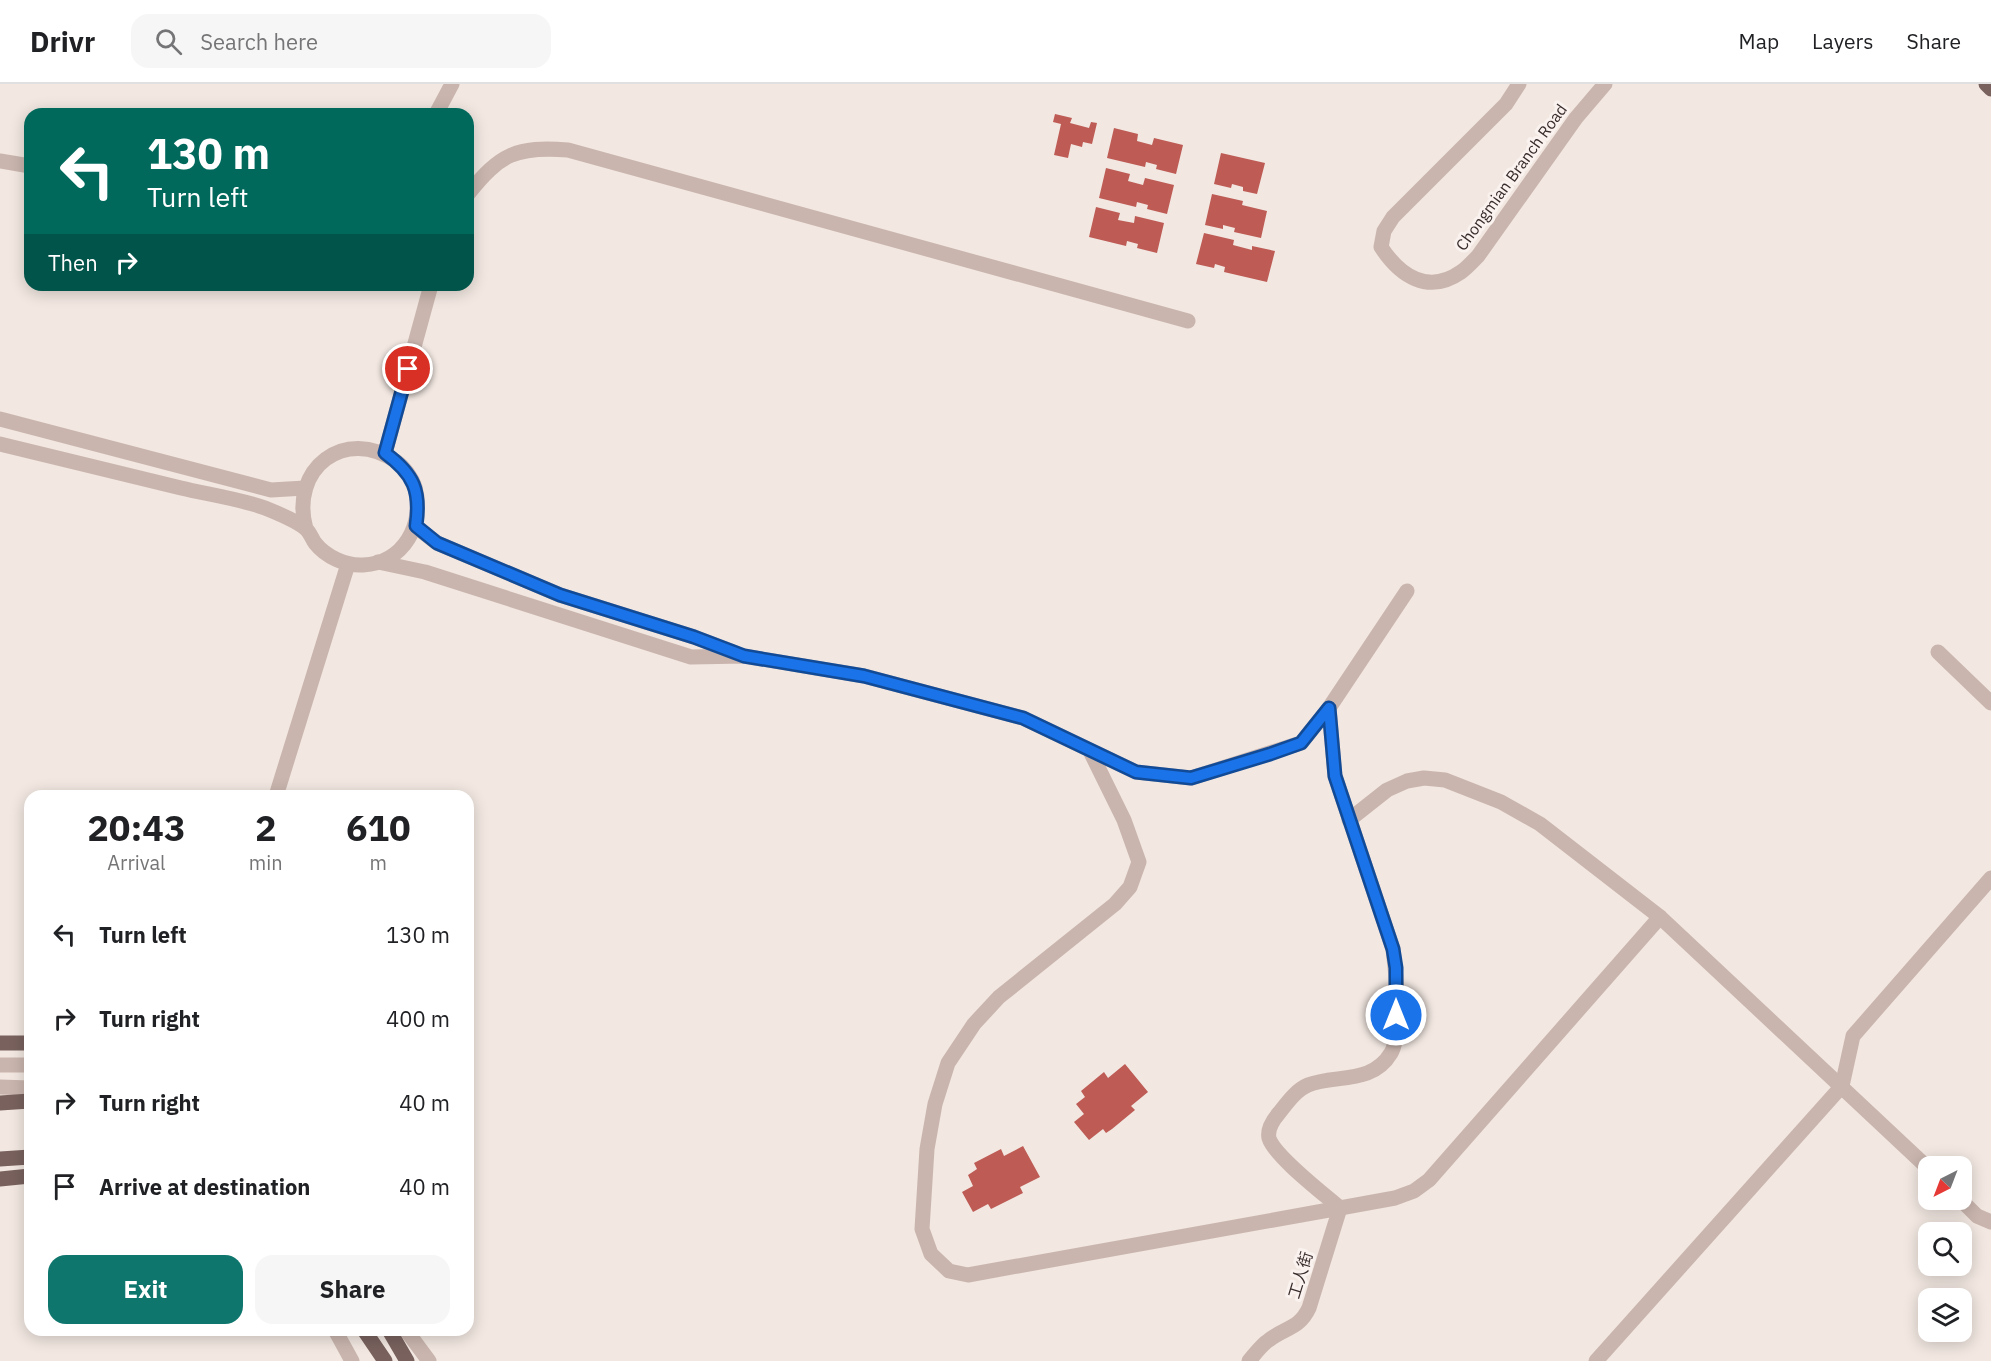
<!DOCTYPE html>
<meta charset="utf-8">
<style>
:root{--surface:#fff;--page:#f6f6f6;--text:#202124;--muted:#757577;--line:#e0e0e0;--accent:#0f766e}
body{margin:0;font-family:"IBM Plex Sans","Noto Sans SC",sans-serif;background:var(--page);color:var(--text);height:100vh;display:flex;flex-direction:column;font-size:22px;white-space:nowrap}
*{box-sizing:border-box;margin:0}
p{font-size:20px;color:var(--muted)}
.icon{flex:none;width:33px;height:33px;fill:none;stroke:currentColor;stroke-width:2;stroke-linecap:round;stroke-linejoin:round}
.map{position:relative;flex:1;overflow:hidden}
.sheet{position:absolute;left:24px;top:706px;width:450px;height:546px;display:flex;flex-direction:column;background:var(--surface);border-radius:18px;box-shadow:0 3px 15px #0003}
.sheet>*{flex:none}
.banner{position:absolute;left:24px;top:24px;width:450px;height:183px;border-radius:18px;box-shadow:0 3px 15px #0003;background:#00695c;color:#fff;overflow:hidden}
.needle{width:39px;rotate:222deg}
.fabs{position:absolute;left:1918px;top:1072px;display:grid;gap:12px}
.fabs a{display:grid;place-items:center;width:54px;height:54px;border-radius:12px;background:var(--surface);box-shadow:0 3px 15px #0003;font-size:30px}
.pin{position:absolute;display:grid;place-items:center;width:51px;height:51px;color:#fff;margin:-26px;border:3px solid #fff;border-radius:50%;box-shadow:0 2px 6px #0007}
.me{position:absolute;width:66px;margin:-33px;rotate:0deg;stroke-linejoin:round;filter:drop-shadow(0 0 4px #0008)}
.turn{display:flex;align-items:center;gap:21px;height:126px;padding:0 24px;font-size:27px}
.turn .icon{width:78px;height:78px;stroke-width:2.5}
.turn b{display:block;font-size:42px;line-height:51px}
.then{display:flex;align-items:center;height:57px;padding:0 24px;background:#0003;gap:12px;font-size:22px}
.eta{display:flex;justify-content:space-evenly;align-items:center;height:102px;text-align:center}
.eta b{font-size:36px;font-weight:700;line-height:42px}
.action{display:flex;gap:12px;margin-top:auto;padding:12px 24px}
.action a{flex:1;height:69px;border-radius:18px;background:var(--accent);color:#fff;font-size:24px;font-weight:700;line-height:69px;text-align:center}
.action a+a{background:var(--page);color:var(--text)}
ul{padding:0;list-style:none}
li{display:flex;align-items:center;gap:18px;height:84px;padding:0 24px}
li div{flex:1}
li b{display:block;font-size:22px}
li em{font-style:normal}
header{display:flex;align-items:center;gap:36px;box-sizing:border-box;height:84px;padding:0 30px;background:var(--surface);border-bottom:2px solid var(--line)}
header strong{font-size:28px}
nav{display:flex;gap:33px;margin-inline-start:auto;font-size:21px}
.search{width:420px;height:54px;background:var(--page);display:flex;align-items:center;gap:15px;box-sizing:border-box;padding:0 21px;border-radius:18px;color:var(--muted);font-size:22px}
.map>svg:first-child{display:block}
.building{fill:#bd5b54}
.lines{fill:none;stroke-linecap:round;stroke-linejoin:round}
.minor{stroke:#c9b5ae;stroke-width:15}
.major{stroke:#79625e;stroke-width:15}
.route-casing{stroke:#114b97;stroke-width:15}
.route{stroke:#1a73e8;stroke-width:10}
.labels{text-anchor:middle;stroke-width:6;stroke-linejoin:round;paint-order:stroke}
.street-label{font-size:16px;fill:#392d2c;stroke:#f9f2ee}
</style>
<header>
<strong>Drivr</strong>
<div class="search"><svg class="icon" aria-label="search" viewBox="0 0 24 24"><circle cx="10" cy="10" r="6"/><path d="M15 15l6 6"/></svg>Search here</div>
<nav><a>Map</a><a>Layers</a><a>Share</a></nav>
</header>
<div class="map">
<svg width="1991" height="1277" viewBox="0 0 1991 1277">
<rect width="100%" height="100%" fill="#f2e7e1"/>
<g class="building">
<polygon points="1055,30 1072,34 1070,39 1089,44 1091,38 1097,39 1092,60 1083,58 1082,63 1071,60 1068,74 1054,71 1061,40 1053,38"/>
<polygon points="1114,44 1138,50 1137,57 1152,61 1154,54 1183,61 1176,90 1156,85 1157,81 1146,78 1145,83 1107,74"/>
<polygon points="1221,69 1265,79 1257,110 1243,107 1243,103 1232,100 1231,104 1214,100"/>
<polygon points="1106,84 1130,90 1128,97 1143,101 1145,94 1174,101 1167,130 1147,125 1148,121 1137,118 1136,123 1099,114"/>
<polygon points="1212,110 1243,117 1242,121 1267,127 1261,154 1234,148 1235,144 1223,141 1223,145 1205,141"/>
<polygon points="1096,123 1120,129 1118,136 1134,139 1135,132 1164,139 1157,169 1137,164 1138,160 1127,157 1126,162 1089,153"/>
<polygon points="1204,149 1234,156 1233,161 1252,166 1252,162 1275,167 1267,198 1224,188 1225,183 1215,180 1214,184 1196,180"/>
<polygon points="1125,980 1148,1008 1131,1022 1135,1026 1112,1045 1106,1049 1103,1045 1089,1056 1074,1038 1084,1030 1076,1020 1085,1013 1081,1007 1104,988 1108,994"/>
<polygon points="1023,1062 1040,1093 1020,1103 1023,1109 991,1125 988,1120 973,1128 962,1108 973,1102 968,1091 977,1085 974,1079 1001,1065 1004,1072"/>
</g>
<g class="lines">
<g class="minor">
<path d="M 1519,0 L 1506,20 L 1393,133 L 1384,147 L 1381,163 C 1400,192 1428,211 1461,188 C 1467,184 1473,177 1478,172 L 1576,34 L 1605,0"/>
<polyline points="436,30 452,0"/>
<polyline points="0,77 30,82"/>
<path d="M 468,110 C 500,70 516,62 568,66 L 1188,237"/>
<polyline points="0,335 271,406 305,404"/>
<path d="M 0,360 C 60,375 121,389 181,404 C 206,410 241,415 265,424 C 275,428 296,437 305,444 C 310,448 312,455 315,459 C 326,473 346,482 363,481 C 404,479 425,440 415,403 C 412,394 404,383 397,378 C 345,341 289,385 306,445"/>
<polyline points="385,369 431,201"/>
<polyline points="415,442 437,459 560,511 694,553 736,569"/>
<polyline points="378,478 425,488 691,573 744,572 864,592 1023,634 1136,688 1191,694 1301,659 1329,624 1407,507"/>
<polyline points="1938,568 1991,619"/>
<path d="M 1329,624 L 1335,692 L 1393,865 C 1396,887 1402,951 1391,969 C 1372,1001 1335,990 1308,1001 C 1296,1006 1287,1019 1279,1029 C 1273,1036 1267,1045 1269,1054 C 1274,1072 1324,1110 1340,1124"/>
<polyline points="1090,667 1124,736 1139,778 1130,803 1115,820 999,913 974,940 948,979 935,1020 927,1065 922,1145 931,1170 949,1187 968,1191 1340,1124 1395,1114 1414,1107 1429,1096 1660,833"/>
<polyline points="276,712 348,480"/>
<polyline points="1349,736 1387,706 1407,697 1424,694 1445,696 1501,718 1540,740 1660,833 1929,1085"/>
<polyline points="0,981 30,981"/>
<polyline points="0,1003 30,1004"/>
<polyline points="1961,1116 1977,1132 1991,1138"/>
<polyline points="335,1246 352,1277"/>
<polyline points="406,1246 429,1277"/>
<path d="M 1249,1277 C 1255,1270 1261,1261 1269,1256 C 1286,1243 1299,1245 1309,1224 L 1340,1124"/>
<polyline points="1596,1277 1842,1002 1853,952 1991,794"/>
</g>
<g class="major">
<polyline points="1986,0 1991,5"/>
<polyline points="0,959 30,959"/>
<polyline points="0,1019 30,1017"/>
<polyline points="0,1075 30,1073"/>
<polyline points="0,1095 30,1092"/>
<polyline points="364,1246 385,1277"/>
<polyline points="389,1246 407,1277"/>
</g>
</g>
<g class="lines">
<defs>
<path id="route" d="M 408,285 L 385,369 C 414,390 421,407 416,442 L 437,459 L 560,511 L 694,553 L 744,572 L 864,592 L 1023,634 L 1136,688 L 1191,694 L 1270,670 L 1301,659 L 1329,624 L 1335,692 L 1393,865 L 1396,884 L 1396,931"/>
</defs>
<use href="#route" class="route-casing"/>
<use href="#route" class="route"/>
</g>
<g class="labels">
<g class="street-label">
<text transform="translate(1511 93) rotate(-54)" y="6">Chongmian Branch Road</text>
<text transform="translate(1300 1191) rotate(-73)" y="6">工人街</text>
</g>
</g>
</svg>
<div class="fabs">
<a><svg class="needle" viewBox="-14 -14 28 28"><path d="M0-13l5 13h-10z" fill="#e53935"/><path d="M0 13l5-13h-10z" fill="#757577"/></svg></a>
<a><svg class="icon" aria-label="search" viewBox="0 0 24 24"><circle cx="10" cy="10" r="6"/><path d="M15 15l6 6"/></svg></a>
<a><svg class="icon" aria-label="layers" viewBox="0 0 24 24"><path d="M12 4l9 5-9 5-9-5zM3 14l9 5 9-5"/></svg></a>
</div>
<div class="pin" style="left:408px;top:285px;background:#d93025"><svg class="icon" aria-label="arrive" viewBox="0 0 24 24"><path d="M6 21V4h12l-3 4 3 4H6"/></svg></div>
<svg class="me" style="left:1396px;top:931px" viewBox="-20 -20 40 40"><circle r="17" fill="#1a73e8" stroke="#fff" stroke-width="3"/><path d="M0-11L8 9 0 5-8 9z" fill="#fff"/></svg>
<div class="banner">
<div class="turn"><svg class="icon" aria-label="left" viewBox="0 0 24 24"><path d="M17 20v-9H6M10 6l-5 5 5 5"/></svg><div><b>130 m</b>Turn left</div></div>
<div class="then">Then<svg class="icon" aria-label="right" viewBox="0 0 24 24"><path d="M7 20v-9h11M14 6l5 5-5 5"/></svg></div>
</div>
<section class="sheet">
<div class="eta">
<div><b>20:43</b><p>Arrival</p></div>
<div><b>2</b><p>min</p></div>
<div><b>610</b><p>m</p></div>
</div>
<ul>
<li><svg class="icon" aria-label="left" viewBox="0 0 24 24"><path d="M17 20v-9H6M10 6l-5 5 5 5"/></svg><div><b>Turn left</b></div><em>130 m</em></li>
<li><svg class="icon" aria-label="right" viewBox="0 0 24 24"><path d="M7 20v-9h11M14 6l5 5-5 5"/></svg><div><b>Turn right</b></div><em>400 m</em></li>
<li><svg class="icon" aria-label="right" viewBox="0 0 24 24"><path d="M7 20v-9h11M14 6l5 5-5 5"/></svg><div><b>Turn right</b></div><em>40 m</em></li>
<li><svg class="icon" aria-label="arrive" viewBox="0 0 24 24"><path d="M6 21V4h12l-3 4 3 4H6"/></svg><div><b>Arrive at destination</b></div><em>40 m</em></li>
</ul>
<div class="action"><a>Exit</a><a>Share</a></div>
</section>
</div>
